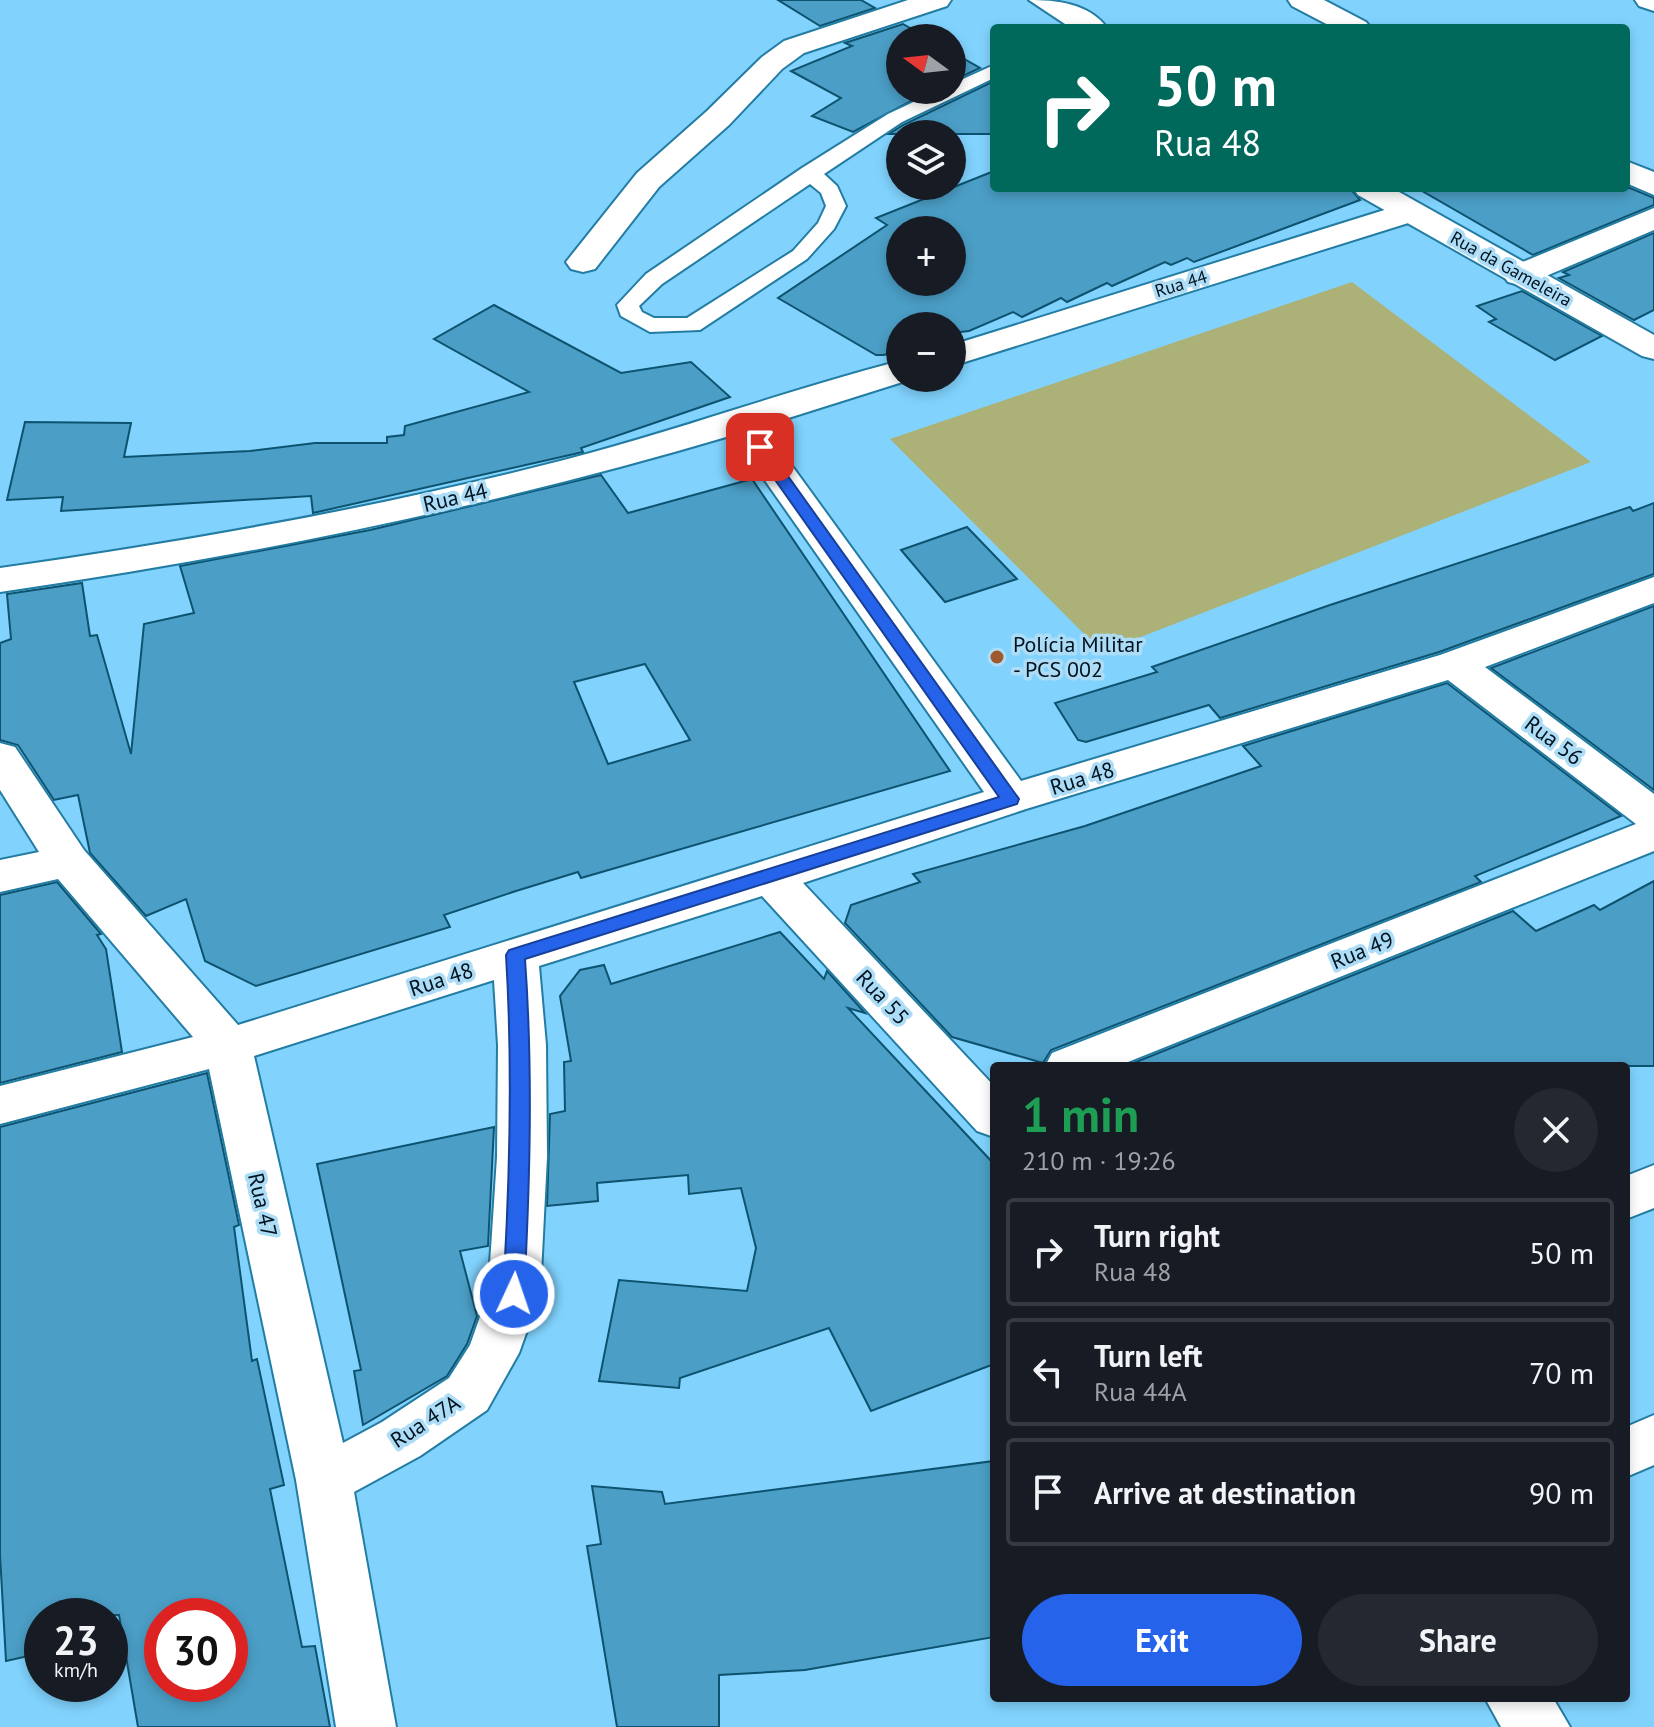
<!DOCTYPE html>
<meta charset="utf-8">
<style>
:root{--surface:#171b24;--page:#242831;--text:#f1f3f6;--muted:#9ea1a6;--line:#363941;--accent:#2563eb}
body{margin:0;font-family:"PT Sans",sans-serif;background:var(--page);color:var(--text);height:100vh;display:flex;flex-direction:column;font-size:30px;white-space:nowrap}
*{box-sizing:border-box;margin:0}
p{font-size:26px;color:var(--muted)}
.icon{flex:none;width:44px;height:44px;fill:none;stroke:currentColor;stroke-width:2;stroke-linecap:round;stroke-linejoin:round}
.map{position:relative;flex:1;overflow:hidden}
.panel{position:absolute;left:990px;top:1062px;width:640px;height:640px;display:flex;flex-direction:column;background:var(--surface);border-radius:8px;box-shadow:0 4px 12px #0003}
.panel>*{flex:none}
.banner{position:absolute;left:990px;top:24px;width:640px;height:168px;border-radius:8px;box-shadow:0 4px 12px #0003;background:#00695c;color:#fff;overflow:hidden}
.needle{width:52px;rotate:285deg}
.buttons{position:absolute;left:886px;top:24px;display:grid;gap:16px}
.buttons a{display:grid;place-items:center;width:80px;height:80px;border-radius:50%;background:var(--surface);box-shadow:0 4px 12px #0003;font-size:40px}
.speed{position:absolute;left:24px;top:1598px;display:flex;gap:16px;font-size:40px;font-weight:700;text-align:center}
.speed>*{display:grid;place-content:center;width:104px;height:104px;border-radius:50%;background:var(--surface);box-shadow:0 4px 12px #0003;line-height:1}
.speed small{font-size:20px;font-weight:400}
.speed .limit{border:12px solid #d22;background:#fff;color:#111}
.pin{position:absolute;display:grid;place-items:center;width:68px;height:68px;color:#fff;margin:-34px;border-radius:16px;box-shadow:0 4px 12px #0006}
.me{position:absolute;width:88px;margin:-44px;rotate:3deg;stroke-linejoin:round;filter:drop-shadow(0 0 6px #0008)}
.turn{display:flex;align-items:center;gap:28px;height:168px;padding:0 32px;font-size:36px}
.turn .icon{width:104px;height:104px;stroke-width:2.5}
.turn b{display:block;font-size:56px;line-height:68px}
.round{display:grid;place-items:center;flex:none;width:84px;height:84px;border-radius:42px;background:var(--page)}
.headline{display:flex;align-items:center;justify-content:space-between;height:136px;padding:0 32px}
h1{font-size:48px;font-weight:600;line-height:60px;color:#1e9e55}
.cta{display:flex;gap:16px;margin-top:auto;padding:16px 32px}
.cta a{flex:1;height:92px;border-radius:48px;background:var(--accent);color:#fff;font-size:32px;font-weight:600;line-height:92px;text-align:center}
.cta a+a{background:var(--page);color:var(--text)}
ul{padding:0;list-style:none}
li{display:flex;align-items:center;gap:24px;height:108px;margin:0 16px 12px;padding:0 16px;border:4px solid var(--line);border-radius:8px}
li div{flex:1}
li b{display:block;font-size:30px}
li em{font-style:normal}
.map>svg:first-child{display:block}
.green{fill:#acb177}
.building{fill:#4b9ec6;stroke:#0d5370;stroke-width:2;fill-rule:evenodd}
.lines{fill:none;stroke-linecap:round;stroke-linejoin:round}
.service-casing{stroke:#237ca2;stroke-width:4}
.minor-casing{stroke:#237ca2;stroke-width:4}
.tertiary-casing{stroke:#237ca2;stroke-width:4}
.service{fill:#fff;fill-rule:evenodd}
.minor{fill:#fff;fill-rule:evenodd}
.tertiary{fill:#fff;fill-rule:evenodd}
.route{fill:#2563eb;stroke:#184099;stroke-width:2}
.poi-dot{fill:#9e5a2c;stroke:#addcf6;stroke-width:3}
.labels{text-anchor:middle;stroke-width:7;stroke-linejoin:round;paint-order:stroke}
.far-street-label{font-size:18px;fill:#00131f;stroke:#addcf6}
.street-label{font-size:22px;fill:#00131f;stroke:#addcf6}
.poi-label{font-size:22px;fill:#00131f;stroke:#addcf6;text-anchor:start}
</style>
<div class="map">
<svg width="1654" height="1727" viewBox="0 0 1654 1727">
<rect width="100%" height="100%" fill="#81d3fe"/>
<polygon class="green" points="1352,282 1591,462 1102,652 890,439"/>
<g class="building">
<polygon points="778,0 861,0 875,8 820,26"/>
<polygon points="903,24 928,38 900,38 900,90 932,90 853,132 812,116 841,98 791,71 852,46 845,43"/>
<polygon points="952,52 980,68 952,81"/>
<polygon points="994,81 994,134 889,134 903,125"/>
<path d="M 994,171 L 994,188 L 1350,188 L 1360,200 L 1194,262 L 1187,258 L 1171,265 L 1165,262 L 1112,286 L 1107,283 L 1067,302 L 1061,298 L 1022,317 L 1013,312 L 969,331 L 952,333 L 952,326 L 900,326 L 900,349 L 884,355 L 876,355 L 778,298 L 887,225 L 876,218 ZM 900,230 L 952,230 L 952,282 L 900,282 Z"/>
<polygon points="1417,188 1630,188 1654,198 1654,205 1533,255"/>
<polygon points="1654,233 1654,310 1634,320 1559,278 1569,275 1563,272"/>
<polygon points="1522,291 1602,336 1555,360 1489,322 1496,319 1477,306"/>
<polygon points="494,305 621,373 691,362 730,397 581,448 583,452 313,513 311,496 61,511 63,497 7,500 25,422 131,423 124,457 250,451 315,443 387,443 387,437 404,435 405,426 529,392 434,339"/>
<path d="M 601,475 L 628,513 L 752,479 L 950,771 L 581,878 L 578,872 L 516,891 L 444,915 L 450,927 L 256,986 L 205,961 L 186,899 L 146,916 L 90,853 L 78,795 L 54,800 L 18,745 L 0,740 L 0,643 L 11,639 L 7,594 L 82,583 L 90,636 L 97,635 L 131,754 L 144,624 L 194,613 L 180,566 L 370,530 ZM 645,664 L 690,740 L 608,764 L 574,682 Z"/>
<polygon points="1654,503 1654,574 1439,652 1220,718 1209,705 1086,742 1078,740 1055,703 1157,672 1152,667 1330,605 1630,507 1633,511"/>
<polygon points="967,527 1017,579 945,602 901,550"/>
<polygon points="1654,606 1654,790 1491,668"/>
<polygon points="1447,683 1621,816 1475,876 1481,882 1051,1050 1043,1063 952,1037 845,923 851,905 920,882 913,874 1085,826 1261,766 1243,746"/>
<polygon points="1654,881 1654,1066 1126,1066 1513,911 1536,931 1594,905 1600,910"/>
<polygon points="57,882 101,934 97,935 106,949 122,1052 0,1083 0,895"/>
<polygon points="780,932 824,979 827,971 865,1013 848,1008 994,1164 994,1364 871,1411 829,1328 680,1378 679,1388 599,1381 619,1280 747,1291 756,1248 741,1188 689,1194 688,1175 597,1183 598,1201 547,1206 550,1114 565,1111 564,1062 571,1061 560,996 580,970 604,965 611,984"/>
<path d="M 207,1073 L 239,1225 L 234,1227 L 252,1361 L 257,1359 L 284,1485 L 270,1489 L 302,1647 L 315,1646 L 330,1727 L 138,1727 L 119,1615 L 42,1616 L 42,1653 L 6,1661 L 0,1555 L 0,1127 ZM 162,1616 L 230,1616 L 230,1684 L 162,1684 Z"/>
<polygon points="494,1127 488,1246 460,1251 477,1316 467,1344 447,1376 363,1425 354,1371 361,1370 317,1164"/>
<polygon points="994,1461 994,1637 805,1670 719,1675 719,1727 617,1727 587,1546 601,1544 592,1486 662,1492 665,1504"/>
</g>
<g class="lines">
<defs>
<path id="service" d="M 994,65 L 994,78 L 902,122 L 824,174 L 837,186 L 846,206 L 834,229 L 807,259 L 700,330 L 650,332 L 621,316 L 617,305 L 646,274 L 802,168 L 888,114 L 939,90 L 952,90 L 952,84 ZM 810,184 L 821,193 L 826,206 L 818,223 L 793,251 L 687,318 L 654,318 L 642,312 L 639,306 L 662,284 Z"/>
<g id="minor">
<polygon points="908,0 951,0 947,6 804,53 782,69 729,125 659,187 595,269 583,272 571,269 566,262 637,173 707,111 762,57 784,41"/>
<polygon points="1288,0 1324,0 1366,22 1371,28 1334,28 1292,6"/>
<polygon points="1635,0 1654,0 1654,11 1639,6"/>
<polygon points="1626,161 1654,172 1654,195 1626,183"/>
<polygon points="1410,202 1421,205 1426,212 1421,219 952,366 952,345"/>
<polygon points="1654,208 1654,230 1532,282 1520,285 1508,282 1503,275 1508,268"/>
<path d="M 900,361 L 900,378 L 912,379 L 763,426 L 1021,781 L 1440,655 L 1654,577 L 1654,603 L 1485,667 L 1654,794 L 1654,851 L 1118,1066 L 1045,1066 L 1052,1053 L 1636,824 L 1448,680 L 1026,809 L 803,883 L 994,1086 L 994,1137 L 977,1131 L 762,896 L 539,966 L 546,1045 L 547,1157 L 540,1294 L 519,1353 L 487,1410 L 420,1456 L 354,1492 L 396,1727 L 336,1727 L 296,1480 L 209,1069 L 0,1124 L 0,1086 L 193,1037 L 58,879 L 0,892 L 0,860 L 39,852 L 0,790 L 0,743 L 15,747 L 84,850 L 238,1025 L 984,792 L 733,435 C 492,507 248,556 0,592 L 0,568 C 190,541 378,508 564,460 C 677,431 787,390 900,361 ZM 494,980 L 498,1045 L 497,1157 L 488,1294 L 470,1345 L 449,1378 L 382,1422 L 343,1443 L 254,1056 Z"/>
<polygon points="1654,1165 1654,1208 1626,1219 1626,1176"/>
<polygon points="1654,1415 1654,1465 1626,1477 1626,1427"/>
<polygon points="1485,1698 1553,1698 1570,1727 1501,1727"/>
</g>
<g id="tertiary">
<path d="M 1029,0 C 1056,0 1089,3 1107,28 L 1071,28 Z"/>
<polygon points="1353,188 1392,188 1654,335 1654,359 1642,356 1358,195"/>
</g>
</defs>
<use href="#service" class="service-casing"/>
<use href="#minor" class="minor-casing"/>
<use href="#tertiary" class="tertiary-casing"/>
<use href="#service" class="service"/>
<use href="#minor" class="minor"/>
<use href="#tertiary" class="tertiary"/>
</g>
<path class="route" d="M 754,444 L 765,444 L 1019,799 L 1017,804 L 525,959 C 533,1071 530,1182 524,1294 L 521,1300 L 506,1300 L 503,1294 C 510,1180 513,1069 506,955 L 509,950 L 999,797 L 754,450 Z"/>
<circle class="poi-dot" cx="997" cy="657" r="8"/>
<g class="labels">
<g class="far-street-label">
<text transform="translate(1511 269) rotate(29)" y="6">Rua da Gameleira</text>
<text transform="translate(1181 284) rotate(-17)" y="6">Rua 44</text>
</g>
<g class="street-label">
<text transform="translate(455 497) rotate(-13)" y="8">Rua 44</text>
<text transform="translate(1554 740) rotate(37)" y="8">Rua 56</text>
<text transform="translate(1082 778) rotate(-17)" y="8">Rua 48</text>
<text transform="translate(1362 950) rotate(-22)" y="8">Rua 49</text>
<text transform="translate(441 979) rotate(-18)" y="8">Rua 48</text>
<text transform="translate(883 997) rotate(47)" y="8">Rua 55</text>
<text transform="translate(263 1205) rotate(77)" y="8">Rua 47</text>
<text transform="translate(425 1421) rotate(-33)" y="8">Rua 47A</text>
</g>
<g class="poi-label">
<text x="1013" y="652">Polícia Militar<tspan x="1013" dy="25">- PCS 002</tspan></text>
</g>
</g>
</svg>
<div class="buttons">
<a><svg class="needle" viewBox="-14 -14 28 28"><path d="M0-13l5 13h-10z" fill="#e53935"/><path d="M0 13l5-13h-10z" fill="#9ea1a6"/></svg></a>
<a><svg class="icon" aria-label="layers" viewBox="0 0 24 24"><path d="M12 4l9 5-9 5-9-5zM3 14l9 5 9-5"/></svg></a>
<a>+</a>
<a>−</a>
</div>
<div class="speed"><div>23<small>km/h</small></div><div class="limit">30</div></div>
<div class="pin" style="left:760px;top:447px;background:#d93025"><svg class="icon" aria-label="arrive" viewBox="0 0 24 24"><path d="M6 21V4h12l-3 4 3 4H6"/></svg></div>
<svg class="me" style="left:514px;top:1294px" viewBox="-20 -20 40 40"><circle r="17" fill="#2563eb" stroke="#fff" stroke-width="3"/><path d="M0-11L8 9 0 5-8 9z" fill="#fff"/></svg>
<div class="banner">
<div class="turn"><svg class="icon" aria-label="right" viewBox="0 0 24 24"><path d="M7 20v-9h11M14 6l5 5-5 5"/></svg><div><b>50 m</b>Rua 48</div></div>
</div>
<section class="panel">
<div class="headline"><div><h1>1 min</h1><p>210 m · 19:26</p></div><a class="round"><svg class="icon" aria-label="close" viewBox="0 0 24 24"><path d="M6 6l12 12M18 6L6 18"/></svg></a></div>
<ul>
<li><svg class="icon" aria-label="right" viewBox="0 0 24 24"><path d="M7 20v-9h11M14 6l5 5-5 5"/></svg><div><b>Turn right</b><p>Rua 48</p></div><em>50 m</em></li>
<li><svg class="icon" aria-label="left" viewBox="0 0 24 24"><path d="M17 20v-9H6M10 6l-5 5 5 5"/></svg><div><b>Turn left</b><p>Rua 44A</p></div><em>70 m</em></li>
<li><svg class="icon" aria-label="arrive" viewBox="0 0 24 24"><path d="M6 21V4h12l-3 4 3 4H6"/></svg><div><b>Arrive at destination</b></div><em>90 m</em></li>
</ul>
<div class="cta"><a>Exit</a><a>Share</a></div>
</section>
</div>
